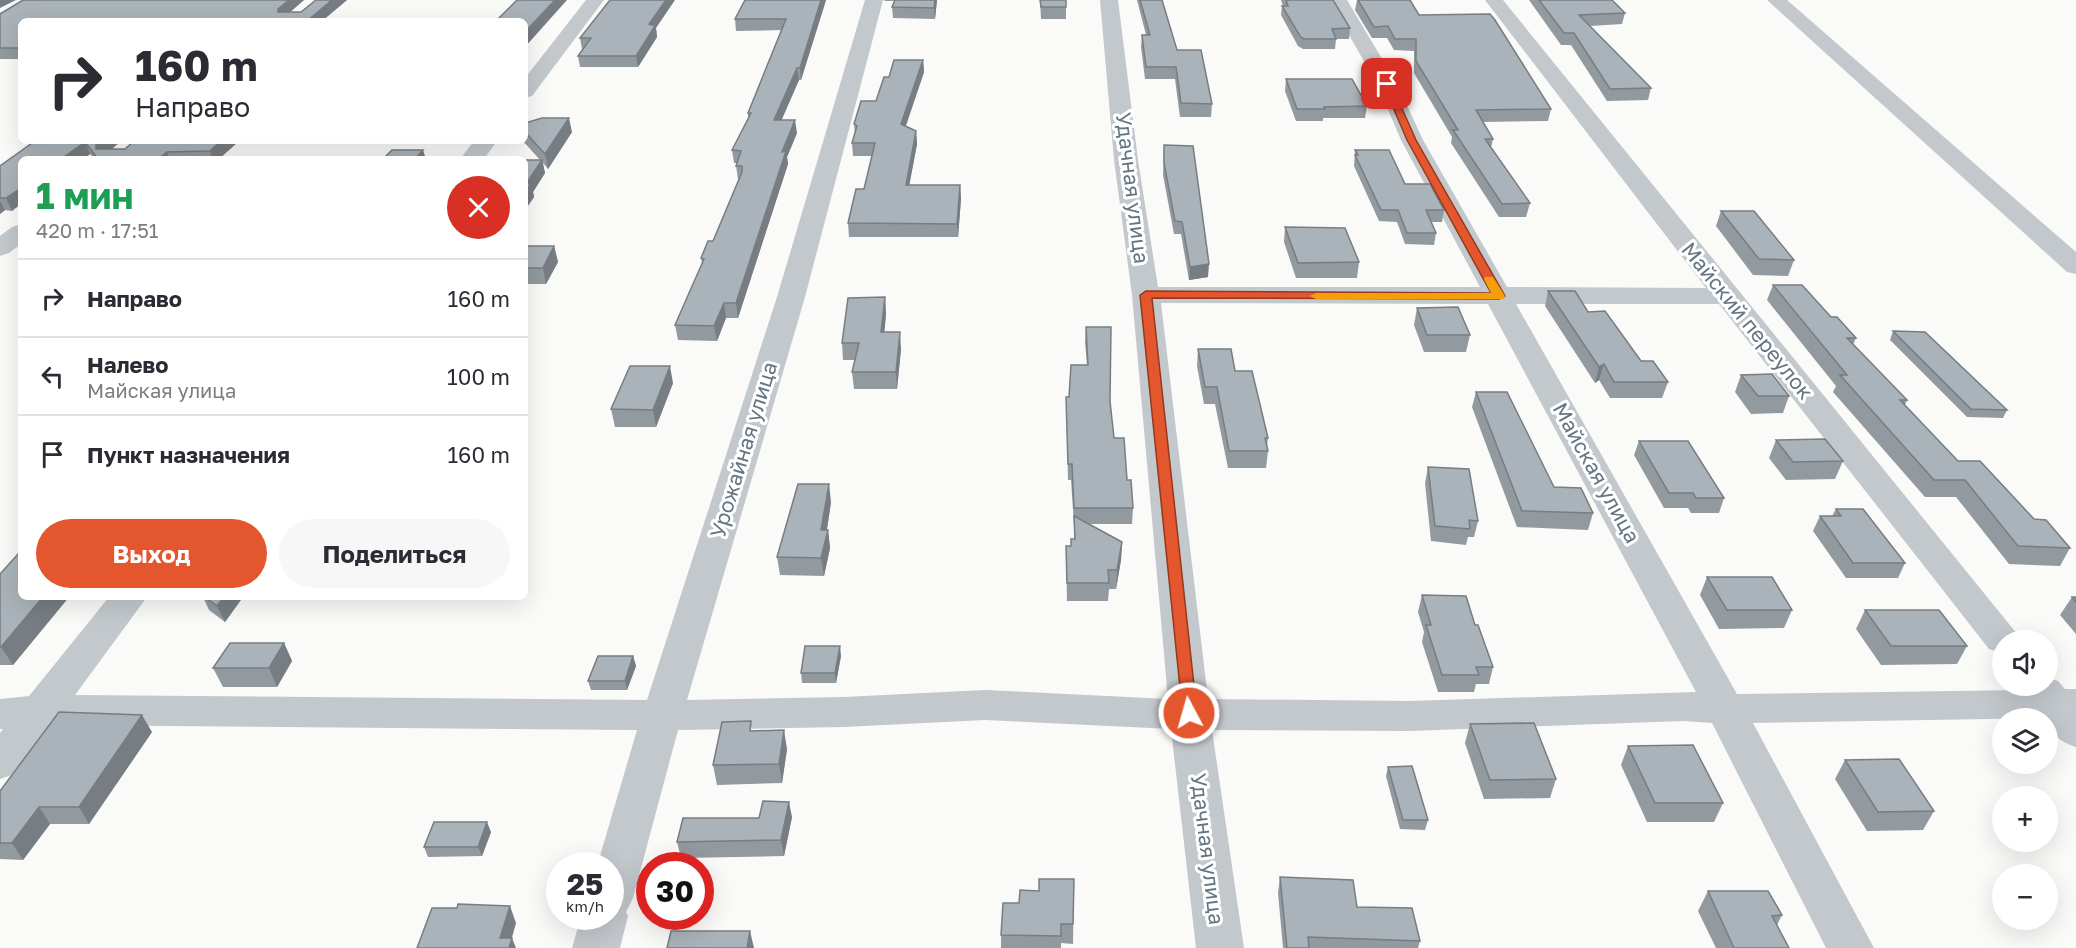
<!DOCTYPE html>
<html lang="ru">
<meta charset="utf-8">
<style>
:root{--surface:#fff;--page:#f7f7f7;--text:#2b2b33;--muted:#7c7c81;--line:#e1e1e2;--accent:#e4572e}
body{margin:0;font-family:"Golos Text",sans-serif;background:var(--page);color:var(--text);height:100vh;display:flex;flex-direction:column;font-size:22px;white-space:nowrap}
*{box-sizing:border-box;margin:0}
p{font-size:20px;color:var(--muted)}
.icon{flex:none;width:33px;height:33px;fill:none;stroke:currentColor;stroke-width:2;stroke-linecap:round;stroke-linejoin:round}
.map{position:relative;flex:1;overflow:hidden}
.panel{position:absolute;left:18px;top:156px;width:510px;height:444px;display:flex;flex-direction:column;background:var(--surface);border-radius:9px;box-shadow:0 6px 24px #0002}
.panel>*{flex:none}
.top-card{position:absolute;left:18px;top:18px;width:510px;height:126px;border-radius:9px;box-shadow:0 6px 24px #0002;background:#fff;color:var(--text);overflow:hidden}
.tools{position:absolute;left:1992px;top:630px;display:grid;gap:12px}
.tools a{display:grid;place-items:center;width:66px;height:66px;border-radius:50%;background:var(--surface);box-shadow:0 6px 24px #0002;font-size:30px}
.speed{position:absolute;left:546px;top:852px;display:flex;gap:12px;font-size:30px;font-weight:700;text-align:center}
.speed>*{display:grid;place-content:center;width:78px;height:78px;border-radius:50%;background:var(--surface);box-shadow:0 6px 24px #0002;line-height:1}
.speed small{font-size:15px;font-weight:400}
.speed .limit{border:9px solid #d22;background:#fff;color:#111}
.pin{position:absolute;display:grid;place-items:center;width:51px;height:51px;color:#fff;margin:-26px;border-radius:12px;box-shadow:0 3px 9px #0006}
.me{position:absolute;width:66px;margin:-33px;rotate:354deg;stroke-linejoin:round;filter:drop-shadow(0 0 4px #0008)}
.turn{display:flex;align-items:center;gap:21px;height:126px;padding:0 18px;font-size:27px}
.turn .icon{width:78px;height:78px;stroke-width:2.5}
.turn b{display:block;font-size:42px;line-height:51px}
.round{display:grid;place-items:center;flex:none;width:63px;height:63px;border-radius:32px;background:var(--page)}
.overview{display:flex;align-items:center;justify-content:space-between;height:102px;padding:0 18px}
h1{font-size:36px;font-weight:700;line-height:45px;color:#1e9e55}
.primary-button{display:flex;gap:12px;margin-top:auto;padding:12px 18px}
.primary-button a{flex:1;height:69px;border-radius:36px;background:var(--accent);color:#fff;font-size:24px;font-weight:700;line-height:69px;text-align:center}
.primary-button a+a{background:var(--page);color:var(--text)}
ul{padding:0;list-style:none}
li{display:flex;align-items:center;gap:18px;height:78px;padding:0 18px;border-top:2px solid var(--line)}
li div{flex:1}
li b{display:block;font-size:22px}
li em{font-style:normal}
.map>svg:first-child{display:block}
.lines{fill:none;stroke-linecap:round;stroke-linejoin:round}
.minor{fill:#c3c8cc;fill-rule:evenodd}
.wall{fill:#929a9f}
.shaded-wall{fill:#777d82}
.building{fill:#aab3b9;stroke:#777d82;stroke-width:1.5}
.route{fill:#e4572e;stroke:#94391e;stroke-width:1.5}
.slow{fill:#f59e0b}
.labels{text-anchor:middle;stroke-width:6;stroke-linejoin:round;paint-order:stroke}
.street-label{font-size:21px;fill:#657683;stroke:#fff}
</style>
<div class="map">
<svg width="2076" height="948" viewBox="0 0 2076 948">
<rect width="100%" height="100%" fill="#fafaf8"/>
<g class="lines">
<g class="minor">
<polygon points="586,0 604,0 532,96 525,98 525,78"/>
<path d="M 865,0 L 883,0 L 805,297 L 687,700 L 844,697 L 985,690 L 1168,699 L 1132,295 L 1114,160 L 1100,0 L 1118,0 L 1138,160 L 1158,287 L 1480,287 L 1401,140 L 1377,84 L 1329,0 L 1347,0 L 1397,84 L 1423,140 L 1507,287 L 1706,288 L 1485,0 L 1503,0 L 2022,640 L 2002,640 L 2002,653 L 1989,649 L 1719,304 L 1516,304 L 1737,694 L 2025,690 L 2027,686 L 2048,686 L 2048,678 L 2058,681 L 2065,689 L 2076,689 L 2076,747 C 2063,743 2048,734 2048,718 L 1753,723 L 1874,948 L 1826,948 L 1712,723 L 1683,721 L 1409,731 L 1212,730 L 1244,948 L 1196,948 L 1171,729 L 985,720 L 844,727 L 678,730 L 633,898 L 626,912 L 628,916 L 620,948 L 572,948 L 581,916 L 610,916 L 610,866 L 597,866 L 637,730 L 52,725 L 15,774 L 0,779 L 0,733 L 3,729 L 0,729 L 0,699 L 29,696 L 109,597 L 147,597 L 75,695 L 647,700 L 777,297 ZM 1161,303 L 1488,304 L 1696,692 L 1409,701 L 1208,699 Z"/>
<polygon points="1767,0 1787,0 2076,252 2076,274 2067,272"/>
<polygon points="474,141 497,141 484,159 460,159"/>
<polygon points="21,224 21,244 9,253 0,256 0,236 12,227"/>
</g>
</g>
<g class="wall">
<polygon points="23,0 304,0 290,12 301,12 316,0 347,0 322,21 21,21 21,59 0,59 0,14"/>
<polygon points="745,0 828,0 826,0 801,80 799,80 781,120 797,133 787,157 788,164 738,318 726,318 717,341 678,340 675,325 702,263 701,258 713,241 739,179 738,179 736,166 737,163 734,163 732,150 748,118 748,113 782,30 736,31 735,19"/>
<polygon points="884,0 937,0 935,19 893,18 892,7 895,1 885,1"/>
<polygon points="1040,0 1066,0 1066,19 1041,19"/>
<polygon points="1137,0 1162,0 1177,50 1212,104 1211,117 1180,117 1175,79 1145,79 1141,47 1142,35 1146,35"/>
<polygon points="1281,0 1333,0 1350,28 1349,39 1336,39 1335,49 1303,49 1298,46 1281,15 1282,6 1283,6"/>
<polygon points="1357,0 1410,0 1419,15 1551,109 1548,121 1483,122 1493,139 1491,148 1530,203 1526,217 1499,217 1451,143 1452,137 1414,73 1414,51 1394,50 1387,38 1372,38 1355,10"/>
<polygon points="1529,0 1612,0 1625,13 1622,24 1590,26 1651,88 1648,100 1607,101 1571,45 1561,45"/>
<polygon points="656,28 657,37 638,67 580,67 578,56 583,49 582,49 580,38"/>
<polygon points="923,60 924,72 906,126 916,131 917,144 909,185 960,185 961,199 958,237 849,237 848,223 864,189 872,156 853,156 852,143 855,135 854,124 876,101 889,77"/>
<polygon points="1286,79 1367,106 1365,118 1323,118 1323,121 1296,121 1285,91"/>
<polygon points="525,123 572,132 548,169 543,163 545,173 533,192 534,197 525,210 525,160 540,160 523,141 525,141"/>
<polygon points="35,141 121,141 112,149 125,149 239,141 219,159 94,159 90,154 83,159 21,159 12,211 5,210 0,214 0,166"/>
<polygon points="1164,145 1208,277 1189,280 1181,234 1174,234 1163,175"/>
<polygon points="1355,150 1444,210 1442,222 1431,222 1436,233 1434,245 1405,244 1397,222 1379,221 1354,166"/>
<polygon points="1721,211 1794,260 1788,276 1753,275 1716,226"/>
<polygon points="1285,227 1359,262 1357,278 1296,278 1284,242"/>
<polygon points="525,246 554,246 558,262 546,284 525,284"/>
<polygon points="1773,285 1831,317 1856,338 1853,345 1907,400 1905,405 1958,461 2070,548 2060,566 2009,564 1956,497 1925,497 1833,392 1836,386 1767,300"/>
<polygon points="1548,291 1588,312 1641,361 1668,382 1662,398 1610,398 1599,380 1595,383 1545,306"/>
<polygon points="885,297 886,314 884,332 901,349 897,389 854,389 852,372 855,360 843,360 842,343"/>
<polygon points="1417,308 1470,335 1466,352 1424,352 1414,325"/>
<polygon points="1086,327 1110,401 1114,438 1127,480 1133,508 1132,524 1088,524 1122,542 1121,560 1116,589 1109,589 1108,601 1067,601 1066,546 1071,546 1071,539 1074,539 1074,524 1071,480 1068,480 1066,397 1069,397 1087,365 1085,342"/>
<polygon points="1893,331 2007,410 2003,418 1967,417 1890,340"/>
<polygon points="1198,349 1235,371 1268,438 1267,446 1268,451 1266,468 1228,468 1215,404 1204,404 1197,366"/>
<polygon points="1741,375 1789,396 1783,413 1751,414 1735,392"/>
<polygon points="673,383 656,427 615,427 611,409"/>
<polygon points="1476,392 1554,487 1593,513 1588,530 1517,527 1472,407"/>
<polygon points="1776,440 1843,461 1835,479 1786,480 1769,458"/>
<polygon points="1639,441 1724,498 1719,513 1691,513 1688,508 1664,508 1634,455"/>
<polygon points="1428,467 1478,521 1474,537 1468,537 1466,545 1431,541 1425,483"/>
<polygon points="831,502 827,530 828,530 830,548 824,576 780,575 777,557"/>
<polygon points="1836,509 1905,563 1898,578 1846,578 1813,531 1820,516 1832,516"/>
<polygon points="0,574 21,597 69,597 13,665 0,665"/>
<polygon points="1707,577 1792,610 1784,628 1719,629 1700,595"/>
<polygon points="1422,595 1475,625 1493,667 1489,684 1476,684 1474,692 1438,692 1422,642 1424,632 1418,612"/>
<polygon points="203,597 243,597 225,622 209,610"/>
<polygon points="2072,597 2076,597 2076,634 2060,615"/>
<polygon points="1865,610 1967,646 1957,664 1881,665 1856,629"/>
<polygon points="284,643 292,661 277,687 223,687 213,668"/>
<polygon points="633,656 636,666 627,690 591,690 588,681"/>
<polygon points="841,656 836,683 802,683 801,673"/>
<polygon points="1470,724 1556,779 1550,798 1484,799 1465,743"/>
<polygon points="753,731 787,749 782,783 717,785 713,765"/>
<polygon points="152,732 89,824 50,824 23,860 0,859 0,791"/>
<polygon points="1628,746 1723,803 1714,822 1647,822 1621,765"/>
<polygon points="1845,760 1934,811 1923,830 1867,831 1835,779"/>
<polygon points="1388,767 1428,820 1425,830 1400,829 1386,776"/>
<polygon points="792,817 784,856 681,858 677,842 759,818"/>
<polygon points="491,832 482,856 428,857 424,847"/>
<polygon points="1280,877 1357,907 1420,941 1418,948 1283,948 1278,893"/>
<polygon points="1074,879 1073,944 1061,943 1061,948 1001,948 1001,935 1019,903 1039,891"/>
<polygon points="1708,891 1782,915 1777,925 1789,948 1716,948 1698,911"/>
</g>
<g class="shaded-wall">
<polygon points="0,0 16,0 0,8"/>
<polygon points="289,0 304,0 282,19 278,12 278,9"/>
<polygon points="332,0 347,0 322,21 307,21"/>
<polygon points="555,0 567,0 525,47 525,32"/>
<polygon points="666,0 675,0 656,28 657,37 638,67 636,56 649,24"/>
<polygon points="821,0 826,0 801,80 800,68"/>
<polygon points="935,0 937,0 935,19 934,8"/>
<polygon points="923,60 924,72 902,136 901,124"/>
<polygon points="797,68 799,80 776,133 774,120"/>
<polygon points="569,118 572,132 548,169 545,154"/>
<polygon points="795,120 797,133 787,157 788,164 738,318 736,303 782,152"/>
<polygon points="916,131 917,144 907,198 906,185"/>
<polygon points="102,141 121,141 102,157 96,149 96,145"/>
<polygon points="221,141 239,141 219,159 213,159 210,151"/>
<polygon points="85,142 90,154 83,159 61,159"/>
<polygon points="423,150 426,159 415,159"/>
<polygon points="167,152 170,159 158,159"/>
<polygon points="542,160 545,173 533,192 534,197 525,210 526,184"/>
<polygon points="960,185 961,199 958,237 957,224"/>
<polygon points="21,188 21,204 12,211 6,198"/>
<polygon points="0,201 5,210 0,214"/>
<polygon points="554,246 558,262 546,284 543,268"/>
<polygon points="1209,264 1208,277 1189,280 1190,267"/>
<polygon points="885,297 886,314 883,349 881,332"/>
<polygon points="724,303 726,318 717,341 714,326"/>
<polygon points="900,332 901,349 897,389 896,372"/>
<polygon points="1604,364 1599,380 1595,383 1599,367"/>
<polygon points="670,366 673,383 656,427 653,410"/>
<polygon points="829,484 831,502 824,548 821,530"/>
<polygon points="828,530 830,548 824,576 821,558"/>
<polygon points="1122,542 1121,560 1116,589 1117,570"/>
<polygon points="43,597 69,597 13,665 1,647"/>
<polygon points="224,597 243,597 225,622 217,606"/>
<polygon points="284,643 292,661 277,687 269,668"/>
<polygon points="840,646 841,656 836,683 835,673"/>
<polygon points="633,656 636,666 627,690 625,681"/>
<polygon points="142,715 152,732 89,824 79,807"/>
<polygon points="784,730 787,749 782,783 779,764"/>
<polygon points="789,802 792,817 784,856 781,840"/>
<polygon points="39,807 50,824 23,860 12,843"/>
<polygon points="487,822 491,832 482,856 478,847"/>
<polygon points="510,906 516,923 509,948 500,938"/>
<polygon points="750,931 754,948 747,948"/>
<polygon points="512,938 516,948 509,948"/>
</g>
<g class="building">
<polygon points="23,0 289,0 278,9 278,12 301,12 316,0 332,0 307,21 21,21 21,48 0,48 0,14"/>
<polygon points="517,0 555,0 525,32 525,21 496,21"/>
<polygon points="610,0 666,0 649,24 655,26 636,56 578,56 591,38 580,38"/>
<polygon points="745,0 821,0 800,68 797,68 774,120 795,120 782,152 786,151 736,303 724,303 714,326 675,325 704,259 701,258 708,241 713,241 742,172 742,166 736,166 741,151 732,150 751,113 748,113 786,19 735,19"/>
<polygon points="895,0 935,0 934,8 892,7"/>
<polygon points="1040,0 1066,0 1066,7 1041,7"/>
<polygon points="1140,0 1162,0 1177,50 1201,50 1212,104 1181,103 1176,67 1146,67 1142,35 1150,35"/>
<polygon points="1286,0 1333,0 1350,28 1332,29 1336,39 1304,39 1300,36 1282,6 1288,6"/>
<polygon points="1358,0 1410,0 1419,15 1490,14 1495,20 1551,109 1476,110 1493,139 1485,139 1530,203 1502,204 1453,130 1458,130 1416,61 1416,39 1395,39 1388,26 1374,27"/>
<polygon points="1539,0 1612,0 1625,13 1579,15 1651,88 1610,89 1574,33 1564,33"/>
<polygon points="894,60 923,60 901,124 916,131 906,185 960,185 957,224 848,223 856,189 864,189 875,143 852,143 857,126 854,124 861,101 876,101 884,77 889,77"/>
<polygon points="1286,79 1352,79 1367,106 1324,107 1325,109 1297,109"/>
<polygon points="542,118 569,118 545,154 525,132 525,123"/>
<polygon points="35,141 102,141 96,145 96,149 125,149 134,141 221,141 210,151 167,152 158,159 98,159 85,142 61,159 21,159 21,188 6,198 0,198 0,166"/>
<polygon points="1164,145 1193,146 1209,264 1190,267 1182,222 1175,221 1164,163"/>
<polygon points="392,150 423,150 415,159 383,159"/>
<polygon points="1355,150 1389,150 1405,184 1430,184 1444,210 1426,210 1436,233 1407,233 1398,210 1381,210 1355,155 1358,155"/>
<polygon points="525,160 542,160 526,184 531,184 525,192"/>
<polygon points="1721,211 1754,211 1794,260 1759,259"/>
<polygon points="1285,227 1345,228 1359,262 1298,263"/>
<polygon points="525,246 554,246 543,268 525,268"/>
<polygon points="1773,285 1802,285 1831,317 1837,317 1856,338 1847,338 1907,400 1900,400 1958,461 1980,461 2034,519 2046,520 2070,548 2018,546 1965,480 1934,480 1840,375 1847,375"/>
<polygon points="1548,291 1575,291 1588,312 1605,311 1641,361 1653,361 1668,382 1614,382 1604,364 1599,367"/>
<polygon points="885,297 881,332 900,332 896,372 852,372 859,343 842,343 848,298"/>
<polygon points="1458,307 1470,335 1427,335 1417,308"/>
<polygon points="1086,327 1111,327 1110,401 1114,438 1124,438 1127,480 1131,480 1133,508 1074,508 1072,464 1068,464 1066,397 1069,397 1071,365 1088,365"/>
<polygon points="1893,331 1925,332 2007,410 1971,409"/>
<polygon points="1198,349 1231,349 1235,371 1252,371 1268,438 1265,438 1268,451 1229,451 1217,387 1205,387"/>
<polygon points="630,366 670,366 653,410 611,409"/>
<polygon points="1772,374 1789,396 1758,396 1741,375"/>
<polygon points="1476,392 1507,392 1554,487 1581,488 1593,513 1522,511"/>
<polygon points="1825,439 1843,461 1793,462 1776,440"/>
<polygon points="1639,441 1688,441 1724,498 1696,498 1693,493 1669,493"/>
<polygon points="1428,467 1469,469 1478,521 1469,520 1470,529 1435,526"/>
<polygon points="798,484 829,484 821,530 828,530 821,558 777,557"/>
<polygon points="1836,509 1863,509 1905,563 1853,563 1820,516 1841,516"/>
<polygon points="1074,516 1122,542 1117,570 1108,570 1109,583 1067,583 1066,546 1071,546 1071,539 1075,539"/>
<polygon points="19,553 21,553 21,597 43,597 1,647 0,647 0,574"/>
<polygon points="1707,577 1772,577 1792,610 1727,610"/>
<polygon points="1422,595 1466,596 1475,625 1478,625 1493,667 1476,667 1479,675 1442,675 1426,625 1431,625"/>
<polygon points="205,597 224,597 217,606"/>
<polygon points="2072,597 2076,597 2076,602"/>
<polygon points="1865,610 1939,610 1967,646 1891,646"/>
<polygon points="230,643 284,643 269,668 213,668"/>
<polygon points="805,646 840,646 835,673 801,673"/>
<polygon points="598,656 633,656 625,681 588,681"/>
<polygon points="59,712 142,715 79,807 39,807 12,843 0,843 0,791"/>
<polygon points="751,721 750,731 784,730 779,764 713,765 722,722"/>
<polygon points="1534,723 1556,779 1490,780 1470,724"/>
<polygon points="1693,745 1723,803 1655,803 1628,746"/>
<polygon points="1899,759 1934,811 1878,812 1845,760"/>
<polygon points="1412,766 1428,820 1403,820 1388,767"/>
<polygon points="763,801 789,802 781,840 677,842 683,818 759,818"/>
<polygon points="434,822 487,822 478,847 424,847"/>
<polygon points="1280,877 1353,880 1357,907 1412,908 1420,941 1308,937 1309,948 1287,948"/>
<polygon points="1039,879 1074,879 1073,924 1061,924 1061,936 1001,935 1003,903 1019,903 1020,890 1039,891"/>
<polygon points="1708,891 1768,891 1782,915 1772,916 1789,948 1734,948"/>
<polygon points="458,904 510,906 500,938 512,938 509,948 417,948 432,908 457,908"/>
<polygon points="671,931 750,931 747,948 667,948"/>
</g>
<polygon class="route" points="1387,81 1391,84 1416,140 1505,296 1499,299 1152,298 1197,713 1195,717 1183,717 1140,295 1146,291 1491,293 1407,140 1383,84"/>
<polygon class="slow" points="1485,277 1493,277 1505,296 1503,299 1316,299 1310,296 1316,293 1491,293 1484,279"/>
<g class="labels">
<g class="street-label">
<text transform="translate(1132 188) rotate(83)" y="7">Удачная улица</text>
<text transform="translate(1747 321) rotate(51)" y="7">Майский переулок</text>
<text transform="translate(744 450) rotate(-73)" y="7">Урожайная улица</text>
<text transform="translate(1596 473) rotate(61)" y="7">Майская улица</text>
<text transform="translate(1207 849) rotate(83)" y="7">Удачная улица</text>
</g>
</g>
</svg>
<div class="tools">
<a><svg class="icon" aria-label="sound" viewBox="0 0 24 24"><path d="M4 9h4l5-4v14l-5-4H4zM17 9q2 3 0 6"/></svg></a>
<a><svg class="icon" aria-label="layers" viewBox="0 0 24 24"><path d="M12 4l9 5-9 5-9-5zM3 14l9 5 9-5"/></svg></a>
<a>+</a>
<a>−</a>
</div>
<div class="speed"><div>25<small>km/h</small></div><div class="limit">30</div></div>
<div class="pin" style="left:1387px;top:84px;background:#d93025"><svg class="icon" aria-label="arrive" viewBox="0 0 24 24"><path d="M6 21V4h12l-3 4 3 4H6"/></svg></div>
<svg class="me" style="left:1189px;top:713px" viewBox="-20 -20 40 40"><circle r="17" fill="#e4572e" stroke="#fff" stroke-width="3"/><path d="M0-11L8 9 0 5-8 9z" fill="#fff"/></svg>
<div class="top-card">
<div class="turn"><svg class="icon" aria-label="right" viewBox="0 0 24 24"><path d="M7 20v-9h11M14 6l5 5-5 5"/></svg><div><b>160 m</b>Направо</div></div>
</div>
<section class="panel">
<div class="overview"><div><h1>1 мин</h1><p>420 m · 17:51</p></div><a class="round" style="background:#d93025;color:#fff"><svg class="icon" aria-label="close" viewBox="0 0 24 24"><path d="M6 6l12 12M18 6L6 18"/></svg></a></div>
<ul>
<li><svg class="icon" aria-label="right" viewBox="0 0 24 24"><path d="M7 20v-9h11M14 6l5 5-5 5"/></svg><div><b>Направо</b></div><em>160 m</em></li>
<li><svg class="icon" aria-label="left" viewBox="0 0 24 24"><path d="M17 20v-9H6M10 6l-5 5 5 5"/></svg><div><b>Налево</b><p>Майская улица</p></div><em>100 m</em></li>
<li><svg class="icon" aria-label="arrive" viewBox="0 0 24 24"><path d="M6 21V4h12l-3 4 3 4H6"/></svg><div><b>Пункт назначения</b></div><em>160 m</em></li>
</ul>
<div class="primary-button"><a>Выход</a><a>Поделиться</a></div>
</section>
</div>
